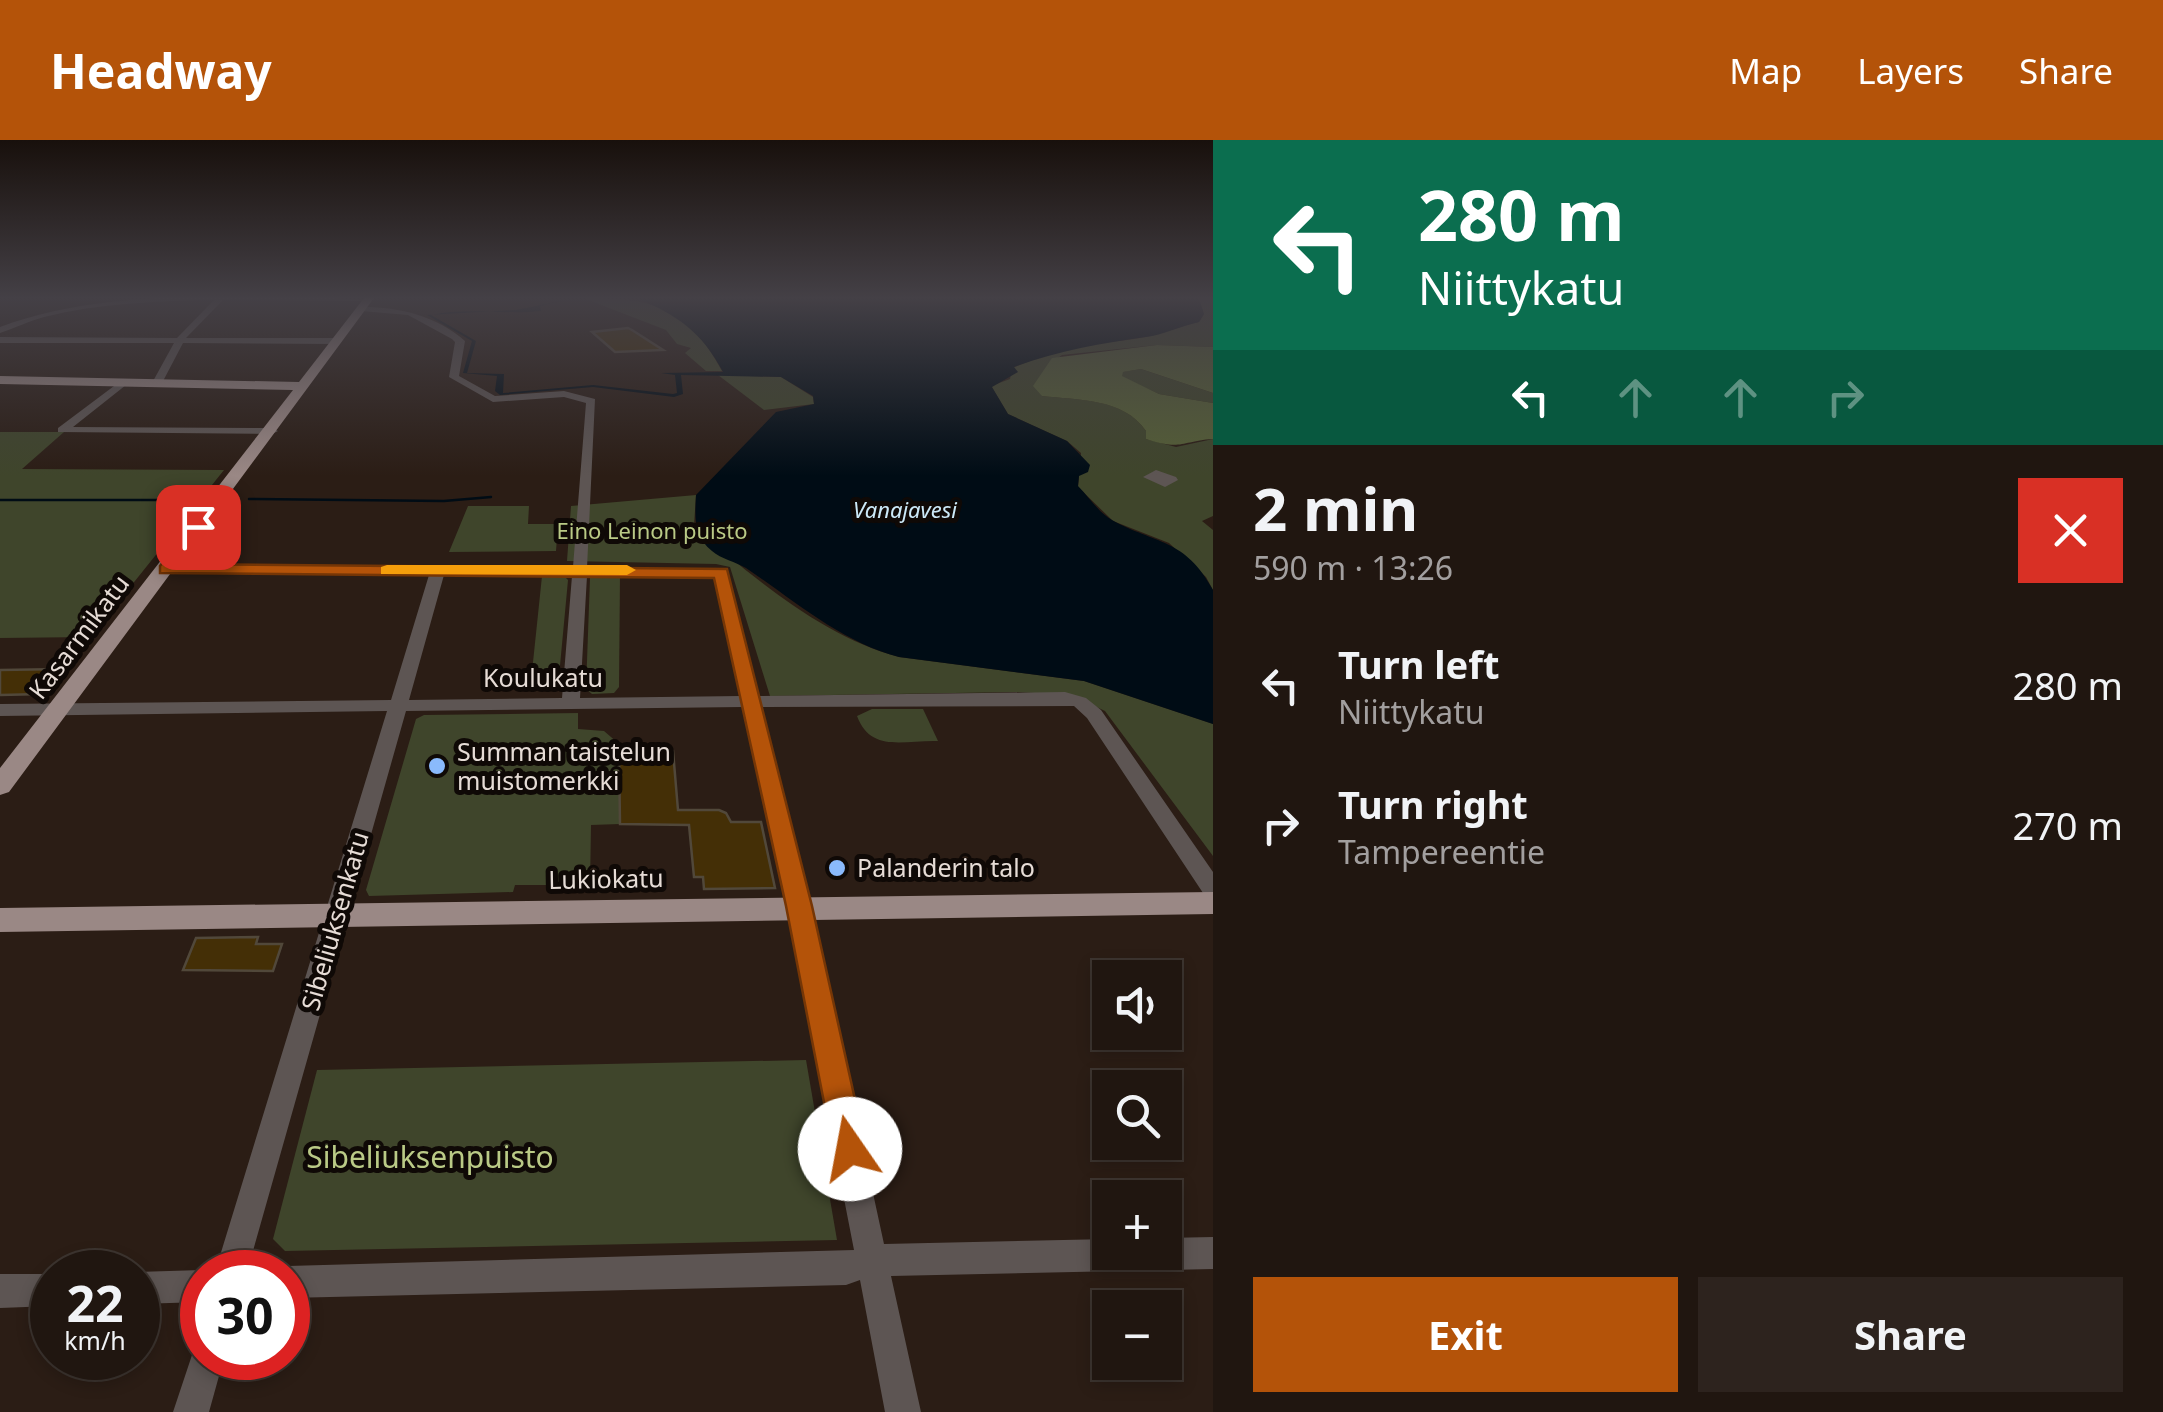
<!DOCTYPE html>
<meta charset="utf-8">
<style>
:root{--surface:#201610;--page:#2d231e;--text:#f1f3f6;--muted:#a29f9f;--line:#3d3530;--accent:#b45309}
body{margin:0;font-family:"Noto Sans",sans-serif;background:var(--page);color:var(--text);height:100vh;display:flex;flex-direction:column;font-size:38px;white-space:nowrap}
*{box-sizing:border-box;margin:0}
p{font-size:32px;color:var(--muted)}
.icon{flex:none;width:55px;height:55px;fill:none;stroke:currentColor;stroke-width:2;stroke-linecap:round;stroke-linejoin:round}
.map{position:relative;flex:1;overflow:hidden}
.panel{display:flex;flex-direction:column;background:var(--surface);width:950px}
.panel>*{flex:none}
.hud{background:#0b6e4f;color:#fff;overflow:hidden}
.fabs{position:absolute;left:1092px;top:820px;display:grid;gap:20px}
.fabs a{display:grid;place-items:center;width:90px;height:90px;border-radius:0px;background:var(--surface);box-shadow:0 5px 15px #0003,0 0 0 2px var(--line);font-size:50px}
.speed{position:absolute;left:30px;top:1110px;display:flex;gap:20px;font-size:50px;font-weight:700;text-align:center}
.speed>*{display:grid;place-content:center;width:130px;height:130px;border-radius:50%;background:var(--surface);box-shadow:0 5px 15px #0003,0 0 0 2px var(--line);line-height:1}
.speed small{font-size:25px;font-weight:400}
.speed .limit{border:15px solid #d22;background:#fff;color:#111}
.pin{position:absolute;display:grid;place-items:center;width:85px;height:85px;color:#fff;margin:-42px;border-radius:20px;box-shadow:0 5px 15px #0006}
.me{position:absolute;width:110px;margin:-55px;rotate:348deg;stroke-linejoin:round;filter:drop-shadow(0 0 8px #0008)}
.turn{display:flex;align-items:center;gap:35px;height:210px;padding:0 40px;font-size:45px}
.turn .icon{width:130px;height:130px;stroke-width:2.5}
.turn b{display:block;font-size:70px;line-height:85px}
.lanes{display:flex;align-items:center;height:95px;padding:0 40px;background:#0003;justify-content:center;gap:50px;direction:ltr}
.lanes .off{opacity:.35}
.round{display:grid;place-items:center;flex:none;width:105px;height:105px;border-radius:0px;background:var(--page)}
.head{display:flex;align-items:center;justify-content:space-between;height:170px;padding:0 40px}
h1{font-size:60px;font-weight:700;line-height:75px}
.cta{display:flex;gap:20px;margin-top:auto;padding:20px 40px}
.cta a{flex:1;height:115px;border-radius:0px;background:var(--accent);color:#fff;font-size:40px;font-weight:700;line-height:115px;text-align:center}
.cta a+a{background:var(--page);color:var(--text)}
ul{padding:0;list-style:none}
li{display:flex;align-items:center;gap:30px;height:140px;padding:0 40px}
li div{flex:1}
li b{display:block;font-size:38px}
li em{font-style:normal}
header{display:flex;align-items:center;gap:60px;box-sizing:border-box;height:140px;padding:0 50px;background:var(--accent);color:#fff}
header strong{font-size:48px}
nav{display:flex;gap:55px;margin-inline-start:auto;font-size:35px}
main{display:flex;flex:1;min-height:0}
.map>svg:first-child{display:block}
.green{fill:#3f452b}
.forest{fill:#555f36}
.water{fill:#000c15}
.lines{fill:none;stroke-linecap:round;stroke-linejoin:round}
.stream{stroke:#000c15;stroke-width:2.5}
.building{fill:#442f06;stroke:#51483a;stroke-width:2.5}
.minor{fill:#5d5553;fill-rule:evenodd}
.major{fill:#9a8885;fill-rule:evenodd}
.route{fill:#b45309;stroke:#753606;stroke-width:2.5}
.slow{fill:#f59e0b}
.poi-dot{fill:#8abafc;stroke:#0f0906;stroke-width:4}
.labels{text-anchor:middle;stroke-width:10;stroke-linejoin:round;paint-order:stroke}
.far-water-label{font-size:22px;font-style:italic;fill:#cce9f8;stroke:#0f0906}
.far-park-label{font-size:22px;fill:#baca86;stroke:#0f0906}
.street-label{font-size:25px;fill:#e6dcd6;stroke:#0f0906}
.poi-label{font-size:25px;fill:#e6dcd6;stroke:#0f0906;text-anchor:start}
.near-park-label{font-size:30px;fill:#baca86;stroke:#0f0906}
</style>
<header>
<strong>Headway</strong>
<nav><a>Map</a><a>Layers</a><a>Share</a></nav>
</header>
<main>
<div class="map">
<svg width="1213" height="1272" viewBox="0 0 1213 1272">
<rect width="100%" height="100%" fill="#2b1d15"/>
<g class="green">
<path d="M 583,158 C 652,158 688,166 722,231 L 706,231 L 685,213 L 691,208 L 677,204 L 666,190 Z"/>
<path d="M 1194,158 L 1213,158 L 1213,207 L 1157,205 L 1062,215 L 1048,225 L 1039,240 L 1042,256 C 1078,260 1124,258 1146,291 L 1146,299 L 1176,307 L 1213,299 L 1213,376 L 1202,381 L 1213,390 L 1213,450 L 1206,437 L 1169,403 L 1113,381 L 1078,347 L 1081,313 L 1067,301 L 1008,274 L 991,246 L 1010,239 L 1012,228 C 1035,219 1058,210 1082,206 C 1103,201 1124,202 1145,197 C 1162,194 1181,186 1199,182 L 1204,174 L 1199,159 Z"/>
<polygon points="1141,229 1213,253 1213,263 1159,254 1122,237 1122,232"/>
<polygon points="718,235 781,237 813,257 814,264 764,270"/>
<polygon points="0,292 64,292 22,329 224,330 90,497 0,498"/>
<path d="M 696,355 L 694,386 C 752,437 823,497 899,517 L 1084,541 L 1213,584 L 1213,716 L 1105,571 L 1071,555 L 1015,552 L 770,556 L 730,427 L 716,424 L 567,421 L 571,366 Z"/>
<polygon points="468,366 529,366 528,384 558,384 556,411 449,412"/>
<polygon points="597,435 620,435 619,547 614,553 592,554 586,549 590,438"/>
<polygon points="542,436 564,436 568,440 558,547 530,551"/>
<path d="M 872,569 L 923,569 L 938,601 C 903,600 871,613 857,576 Z"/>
<polygon points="578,573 578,589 604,591 618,603 619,611 620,684 591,685 590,745 515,745 513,752 369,756 366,750 416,579 424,575"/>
<polygon points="806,920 837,1100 285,1111 273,1099 317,930"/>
</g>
<path class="forest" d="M 1157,205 L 1213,207 L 1213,253 L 1141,229 L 1123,232 L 1122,236 L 1159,254 L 1213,263 L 1213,299 C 1181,301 1182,311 1146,299 L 1146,291 C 1124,258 1077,260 1042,256 L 1033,246 L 1052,218 Z"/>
<path class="water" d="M 575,158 L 540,166 L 541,171 C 505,175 466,167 431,175 L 476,201 L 467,233 L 504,234 L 503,253 L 593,245 L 673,254 L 677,253 L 675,235 L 661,233 L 723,232 C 702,192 676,174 636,158 L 1199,159 L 1204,174 L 1199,182 C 1181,186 1162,195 1146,197 C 1102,203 1057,211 1014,227 L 1018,232 L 992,247 L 1008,274 L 1067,301 L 1090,325 L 1088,332 L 1079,336 L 1078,346 C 1089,357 1098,372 1112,380 C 1155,404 1185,398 1213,450 L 1213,584 L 1084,541 L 899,517 C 841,502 795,461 746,428 C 736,422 721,419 712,411 C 693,396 695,376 696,355 L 776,272 L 814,264 L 813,256 L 781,237 L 681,235 L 683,254 L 674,257 L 593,247 L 500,255 L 495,251 L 497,236 L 463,233 L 472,201 L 427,175 L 516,170 Z"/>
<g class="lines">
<g class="stream">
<polyline points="249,359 444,361 491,357"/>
<polyline points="0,360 188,360"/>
</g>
</g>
<g class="building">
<polygon points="628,188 632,190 663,210 615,212 592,192"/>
<polygon points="63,529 43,554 0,555 0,530"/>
<polygon points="619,611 673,611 678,670 719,670 726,673 731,682 761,682 775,748 704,749 703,737 694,737 689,685 620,684"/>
<polygon points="258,797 256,804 282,804 273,831 183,830 196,798"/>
</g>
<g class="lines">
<g class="minor">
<path d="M 334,158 L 370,161 L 223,160 L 186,198 L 336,198 L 341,201 L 336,204 L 183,203 L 162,243 L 157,246 L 152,243 L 174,203 L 0,203 L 0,197 L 177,198 L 214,160 C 157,161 100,163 44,177 C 29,181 15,188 0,193 L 0,187 C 107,148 221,158 334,158 Z"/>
<path d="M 358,167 C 396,166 436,175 465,201 L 459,236 L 495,256 L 564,251 L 595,259 L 587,428 L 726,430 L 759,556 L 1065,552 L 1086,558 L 1101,570 L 1213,732 L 1213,759 L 1205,756 L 1087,578 L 1074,566 L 762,567 L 811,766 L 884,1104 L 1110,1099 L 1110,1112 L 1165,1112 L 1165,1098 L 1213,1097 L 1213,1129 L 891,1136 L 921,1272 L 885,1272 L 860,1140 L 846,1145 L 288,1158 L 288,1132 L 276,1132 L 288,1126 L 854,1110 L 787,766 L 743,567 L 406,571 L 247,1132 L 215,1132 L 387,571 L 0,576 L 0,564 L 391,560 L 429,435 L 161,432 L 159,429 L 166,425 L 573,427 L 586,263 L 564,257 L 493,262 L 449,237 L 455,202 L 452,199 L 408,175 L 361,171 ZM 444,435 L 572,436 L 562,558 L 409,560 ZM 587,436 L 715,437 L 741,556 L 580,558 Z"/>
<polygon points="122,240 126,245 73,287 272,288 278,291 272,294 58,292 58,288"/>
<polygon points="1156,330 1176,337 1178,340 1165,347 1143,337"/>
<polygon points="202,1130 209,1132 202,1132 202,1162 138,1164 136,1132"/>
<polygon points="0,1134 52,1134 52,1166 0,1168"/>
<polygon points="202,1203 202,1218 224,1218 209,1272 173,1272 195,1206"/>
</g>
<g class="major">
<polygon points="364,158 374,158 9,652 0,655 0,628 293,250 0,244 0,236 299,242"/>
<polygon points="1213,752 1213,774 0,792 0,768"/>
</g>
</g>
<linearGradient id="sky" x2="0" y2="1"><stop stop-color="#18100c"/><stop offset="0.47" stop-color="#444046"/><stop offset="1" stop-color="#444046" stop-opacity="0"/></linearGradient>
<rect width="1213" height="336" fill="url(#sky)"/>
<polygon class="route" points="198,382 206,387 178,424 727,429 812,766 866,1009 861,1021 850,1025 838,1021 833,1009 786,766 714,438 160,433 160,426 193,384"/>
<polygon class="slow" points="387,425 627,425 636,430 627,435 381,434 381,427"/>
<g class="poi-dot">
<circle cx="437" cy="626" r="10"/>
<circle cx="837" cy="728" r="10"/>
</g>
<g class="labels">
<g class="far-water-label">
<text x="905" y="378">Vanajavesi</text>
</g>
<g class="far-park-label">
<text x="652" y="399">Eino Leinon puisto</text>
</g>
<g class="street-label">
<text transform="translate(79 497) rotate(-53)" y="9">Kasarmikatu</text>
<text x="543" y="547">Koulukatu</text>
<text transform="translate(606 739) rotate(-1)" y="9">Lukiokatu</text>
<text transform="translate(335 781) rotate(-74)" y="9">Sibeliuksenkatu</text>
</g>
<g class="poi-label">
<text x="457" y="621">Summan taistelun<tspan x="457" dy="29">muistomerkki</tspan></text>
<text x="857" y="737">Palanderin talo</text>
</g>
<g class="near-park-label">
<text x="430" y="1028">Sibeliuksenpuisto</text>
</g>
</g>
</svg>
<div class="fabs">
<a><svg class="icon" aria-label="sound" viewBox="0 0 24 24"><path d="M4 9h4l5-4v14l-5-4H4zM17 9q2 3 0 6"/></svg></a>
<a><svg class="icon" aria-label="search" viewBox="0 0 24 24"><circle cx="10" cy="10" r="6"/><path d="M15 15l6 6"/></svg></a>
<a>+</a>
<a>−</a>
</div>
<div class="speed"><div>22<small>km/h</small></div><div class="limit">30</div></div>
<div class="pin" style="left:198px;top:387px;background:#d93025"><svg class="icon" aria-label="arrive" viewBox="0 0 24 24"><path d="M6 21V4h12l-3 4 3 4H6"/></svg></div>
<svg class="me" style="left:850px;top:1009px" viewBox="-20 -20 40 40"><circle r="19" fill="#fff"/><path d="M0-13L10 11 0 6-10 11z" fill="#b45309"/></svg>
</div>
<section class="panel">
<div class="hud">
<div class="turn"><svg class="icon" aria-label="left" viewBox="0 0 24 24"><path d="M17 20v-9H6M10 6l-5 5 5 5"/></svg><div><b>280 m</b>Niittykatu</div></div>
<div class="lanes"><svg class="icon" aria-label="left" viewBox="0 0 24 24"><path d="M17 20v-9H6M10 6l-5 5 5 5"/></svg><svg class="icon off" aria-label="ahead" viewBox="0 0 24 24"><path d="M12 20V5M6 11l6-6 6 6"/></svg><svg class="icon off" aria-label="ahead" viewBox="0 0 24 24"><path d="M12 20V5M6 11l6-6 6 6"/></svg><svg class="icon off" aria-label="right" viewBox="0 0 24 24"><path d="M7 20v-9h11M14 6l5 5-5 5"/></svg></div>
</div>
<div class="head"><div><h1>2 min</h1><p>590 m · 13:26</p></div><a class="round" style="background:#d93025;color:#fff"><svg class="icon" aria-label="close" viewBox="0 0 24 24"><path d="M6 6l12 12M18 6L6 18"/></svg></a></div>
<ul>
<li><svg class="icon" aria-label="left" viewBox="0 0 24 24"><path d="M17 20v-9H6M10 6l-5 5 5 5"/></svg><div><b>Turn left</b><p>Niittykatu</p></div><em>280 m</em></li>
<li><svg class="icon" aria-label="right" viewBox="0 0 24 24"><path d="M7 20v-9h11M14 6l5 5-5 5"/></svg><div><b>Turn right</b><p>Tampereentie</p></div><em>270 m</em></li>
</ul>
<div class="cta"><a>Exit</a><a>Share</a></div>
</section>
</main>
